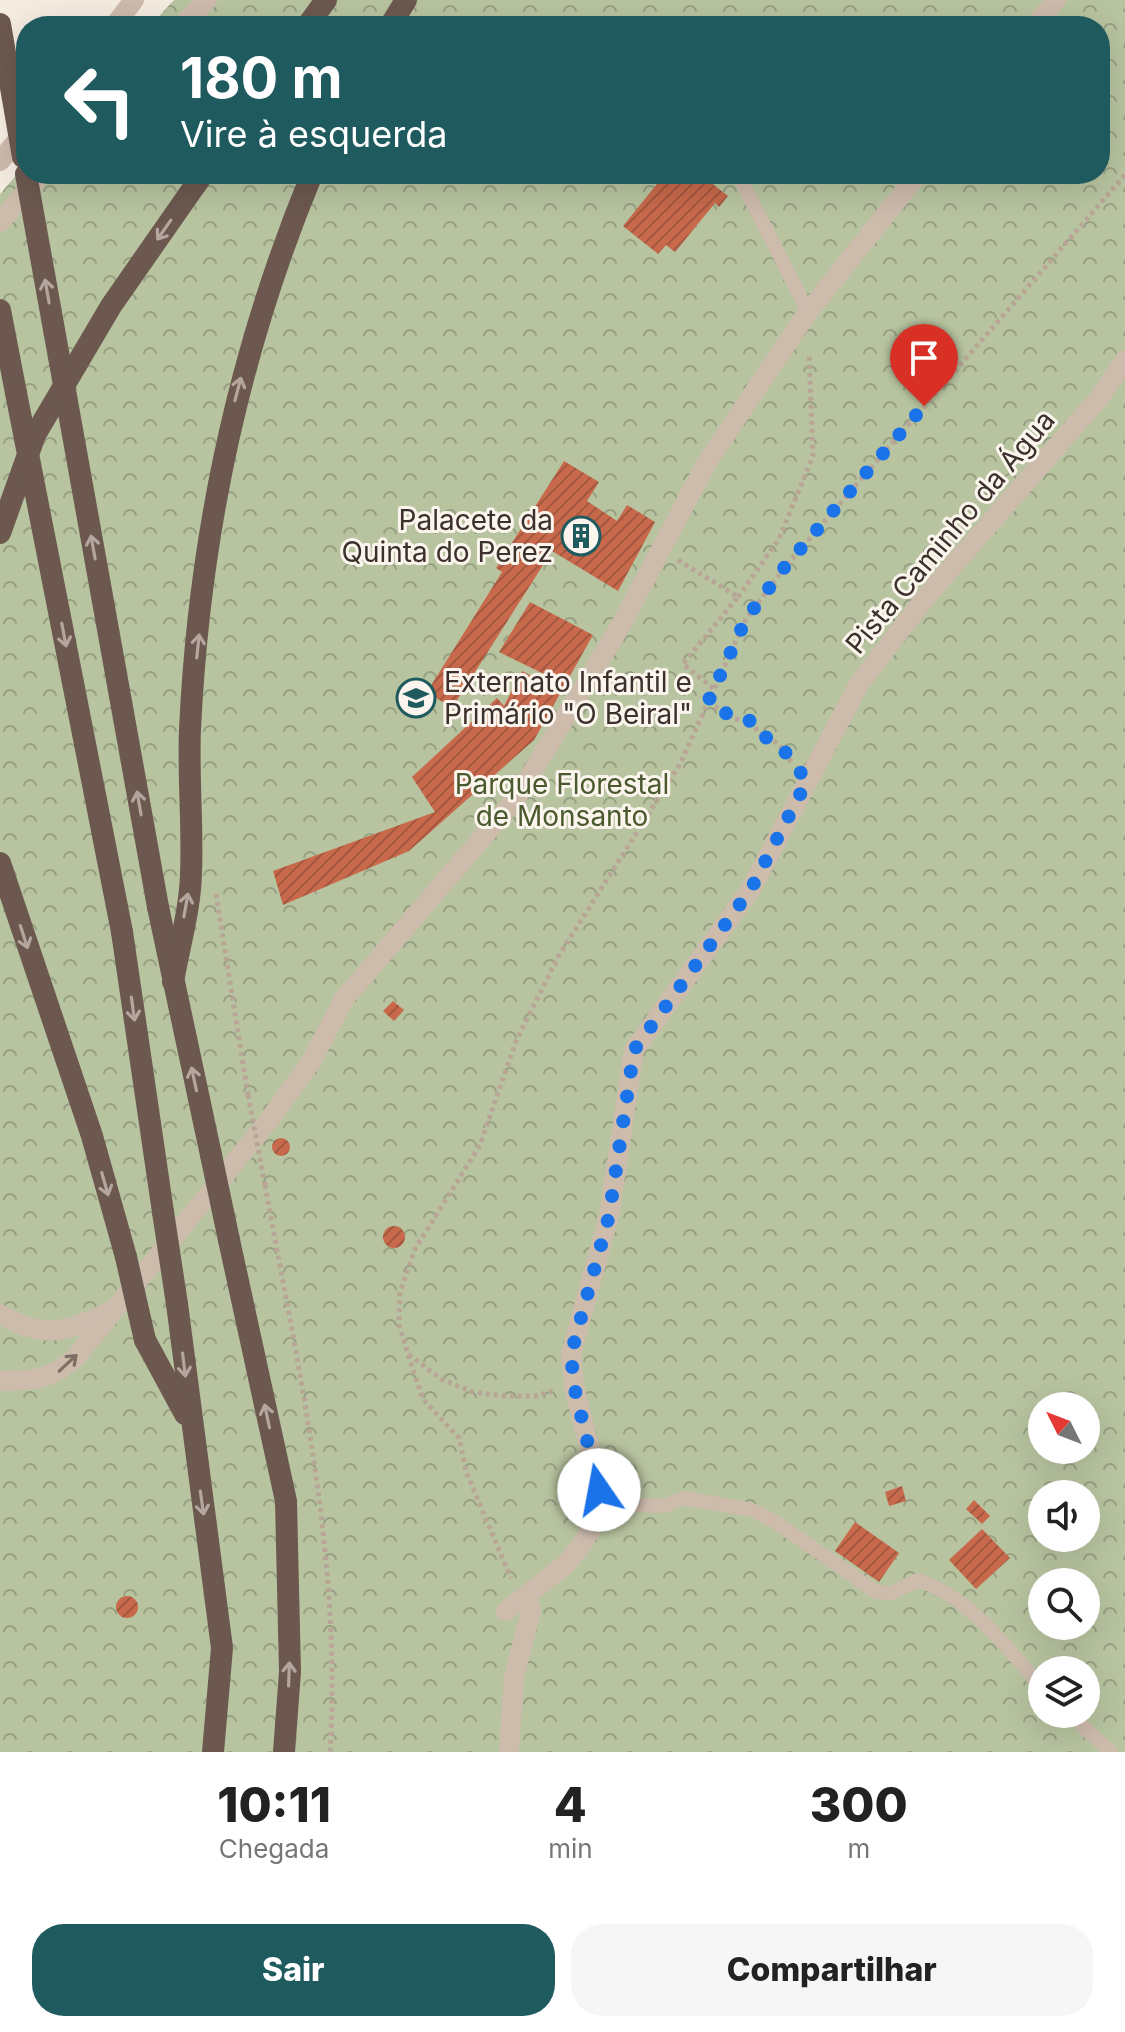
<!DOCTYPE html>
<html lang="pt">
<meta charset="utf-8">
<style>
:root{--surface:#fff;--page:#f6f6f6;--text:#222;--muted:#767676;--accent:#1f5a5e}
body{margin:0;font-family:Inter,sans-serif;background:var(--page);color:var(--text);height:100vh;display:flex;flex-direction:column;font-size:30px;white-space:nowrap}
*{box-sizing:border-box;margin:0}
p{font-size:26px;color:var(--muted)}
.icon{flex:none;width:44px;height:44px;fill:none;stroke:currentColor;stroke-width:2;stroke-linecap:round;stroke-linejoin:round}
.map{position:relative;height:1752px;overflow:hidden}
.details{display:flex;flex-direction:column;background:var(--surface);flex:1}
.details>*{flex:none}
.top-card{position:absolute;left:16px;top:16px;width:1094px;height:168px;border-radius:32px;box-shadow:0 8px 32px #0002;background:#1f5a5e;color:#fff;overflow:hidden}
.needle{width:52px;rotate:312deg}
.fabs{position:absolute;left:1028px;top:1392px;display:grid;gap:16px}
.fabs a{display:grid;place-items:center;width:72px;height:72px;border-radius:50%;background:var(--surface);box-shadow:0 8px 32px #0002;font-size:40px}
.pin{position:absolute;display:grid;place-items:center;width:68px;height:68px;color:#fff;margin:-82px -34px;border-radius:50% 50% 50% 0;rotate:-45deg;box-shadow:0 0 8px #0007}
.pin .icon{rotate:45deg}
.me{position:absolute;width:88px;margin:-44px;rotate:348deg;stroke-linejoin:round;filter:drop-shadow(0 0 6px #0008)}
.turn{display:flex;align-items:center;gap:28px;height:168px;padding:0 32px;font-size:36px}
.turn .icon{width:104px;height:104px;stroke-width:2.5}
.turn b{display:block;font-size:56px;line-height:68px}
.eta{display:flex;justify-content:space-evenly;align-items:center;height:136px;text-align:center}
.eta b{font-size:48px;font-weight:800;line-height:56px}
.button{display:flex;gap:16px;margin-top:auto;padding:16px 32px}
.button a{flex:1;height:92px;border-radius:32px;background:var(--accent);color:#fff;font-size:32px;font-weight:800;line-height:92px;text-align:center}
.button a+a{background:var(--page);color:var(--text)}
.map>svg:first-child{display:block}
.park{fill:url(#park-crowns);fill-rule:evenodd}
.building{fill:url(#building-hatch)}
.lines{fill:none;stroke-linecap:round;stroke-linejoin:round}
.path{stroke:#b9a596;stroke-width:5;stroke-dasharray:4 4;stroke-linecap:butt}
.service{stroke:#cdbbac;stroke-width:14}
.minor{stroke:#cdbbac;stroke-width:20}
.trunk{stroke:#6c584f;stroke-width:22}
.path-bridge{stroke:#b9a596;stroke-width:5;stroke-dasharray:4 4;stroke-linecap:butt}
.trunk-bridge{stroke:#6c584f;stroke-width:22}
.oneway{stroke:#b4a69e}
.oneway2{stroke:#7d6f65}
.route{stroke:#1a73e8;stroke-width:14;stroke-dasharray:0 25.2}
.labels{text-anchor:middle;stroke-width:6;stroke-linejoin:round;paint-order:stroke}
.poi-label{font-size:28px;fill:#3b302b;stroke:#fbf5ee;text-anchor:end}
.street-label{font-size:28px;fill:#3b302b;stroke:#fbf5ee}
.park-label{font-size:28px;fill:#4a5a2e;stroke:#fbf5ee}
</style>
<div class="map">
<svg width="1125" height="1752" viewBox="0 0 1125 1752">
<defs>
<pattern id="park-crowns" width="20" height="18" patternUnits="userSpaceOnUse" patternTransform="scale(2)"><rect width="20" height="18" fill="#b8c4a0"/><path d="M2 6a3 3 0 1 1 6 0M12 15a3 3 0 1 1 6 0" fill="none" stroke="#97a083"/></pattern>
<pattern id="building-hatch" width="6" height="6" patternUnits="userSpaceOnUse" patternTransform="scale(2)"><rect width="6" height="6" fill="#c8694b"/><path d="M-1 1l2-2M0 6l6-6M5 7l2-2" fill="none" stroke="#a4573f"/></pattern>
</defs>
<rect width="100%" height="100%" fill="#f4ebe1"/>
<path class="park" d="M 174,0 L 1125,0 L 1125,1752 L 0,1752 L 0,194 L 26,164 L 26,174 L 1100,174 L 1100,26 L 150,26 ZM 1042,1406 L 1086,1406 L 1086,1450 L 1042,1450 ZM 1042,1494 L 1086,1494 L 1086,1538 L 1042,1538 ZM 1042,1582 L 1086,1582 L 1086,1626 L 1042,1626 ZM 1042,1670 L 1086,1670 L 1086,1714 L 1042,1714 Z"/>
<g class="building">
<polygon points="665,174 700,174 728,196 719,207 715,203 675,252 666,245 658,254 623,226"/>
<polygon points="564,461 599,482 587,501 617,521 627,505 655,522 618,591 552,551 452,708 427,692 502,572 496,568"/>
<polygon points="530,602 593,635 534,740 409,851 283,905 273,871 435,812 412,777 497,698 504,706 522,671 542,681 546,675 499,652"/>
<polygon points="393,1001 404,1010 394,1021 383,1011"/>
<circle cx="281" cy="1147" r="9"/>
<circle cx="394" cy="1237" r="11"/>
<polygon points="902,1486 906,1501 889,1506 885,1492"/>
<polygon points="974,1500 990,1516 982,1524 966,1509"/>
<polygon points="855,1522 899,1553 879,1582 835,1551"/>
<polygon points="982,1529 1010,1558 976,1589 949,1560"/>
<circle cx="127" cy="1607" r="11"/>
</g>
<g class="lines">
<g class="path">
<polyline points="678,560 738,597 683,664 714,689"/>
<polyline points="738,597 779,539 813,456 809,354"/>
<polyline points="708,702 735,719 752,721 759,734 779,744 791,762"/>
<polyline points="216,894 248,1095"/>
<path d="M 265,1185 C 299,1372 342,1561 330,1752"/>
<polyline points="408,1355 423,1399 459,1438 467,1474 511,1578"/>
<polyline points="553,1391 535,1396 504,1396 473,1392 441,1379 408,1354 399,1325 400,1292 415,1249 480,1145 516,1041 558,957 680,764 746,619 784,568 1125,175"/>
</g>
<g class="service">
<polyline points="738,174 808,312"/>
<path d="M 599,1504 L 664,1506 L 684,1498 L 752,1510 L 774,1521 L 876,1592 L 892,1593 L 918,1580 C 970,1597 1007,1648 1042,1688"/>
<polyline points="1069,1714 1111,1752"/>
</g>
<g class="minor">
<polyline points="114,26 134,0"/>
<polyline points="182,26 207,0"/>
<polyline points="1035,26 1056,0"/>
<polyline points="0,161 26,130"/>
<polyline points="0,222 41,174"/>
<path d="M 0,1314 C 43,1340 66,1332 109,1312"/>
<path d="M 0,1381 C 32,1381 51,1380 75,1358 L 266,1124 L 311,1062 L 344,999 L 517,797 L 621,625 L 707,462 L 808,312 L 918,174"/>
<polyline points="506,1611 565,1565 581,1546 591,1529 599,1504 598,1481 574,1386 571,1354 609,1216 634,1050 751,889 859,684 925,598 1099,398 1125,360"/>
<polyline points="509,1752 514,1677 531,1611 527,1597"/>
</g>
<g class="trunk">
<polyline points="307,26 326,0"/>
<polyline points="390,26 406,0"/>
<polyline points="0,310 16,393"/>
<polyline points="0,533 35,435 111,306 203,174"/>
<polyline points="0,863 92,1136 126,1257"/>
<polyline points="158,907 211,1155"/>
<polyline points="122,932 163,1212"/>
<path d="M 173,982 C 179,947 190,910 191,874 C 193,826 188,777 190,729 C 199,538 239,350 312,174"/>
<polyline points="229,1240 286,1501 290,1672 284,1752"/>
<polyline points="177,1304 222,1648 213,1752"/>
<polyline points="145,1340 185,1414"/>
</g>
<polyline class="path-bridge" points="248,1095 265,1185"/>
<g class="trunk-bridge">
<polyline points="0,24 23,157"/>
<polyline points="26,174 158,907"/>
<polyline points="16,393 122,932"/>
<polyline points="211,1155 229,1240"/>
<polyline points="163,1212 177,1304"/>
<polyline points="126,1257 145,1340"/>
</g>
</g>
<defs><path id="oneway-shaft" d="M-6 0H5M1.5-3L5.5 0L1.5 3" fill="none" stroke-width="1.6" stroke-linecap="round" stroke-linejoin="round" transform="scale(2)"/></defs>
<g class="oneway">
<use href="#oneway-shaft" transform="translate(164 230) rotate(125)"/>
<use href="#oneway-shaft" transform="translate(47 291) rotate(-100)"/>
<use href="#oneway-shaft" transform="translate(238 389) rotate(-75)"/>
<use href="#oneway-shaft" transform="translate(93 547) rotate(-100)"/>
<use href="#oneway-shaft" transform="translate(64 635) rotate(79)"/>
<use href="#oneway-shaft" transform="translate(198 646) rotate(-84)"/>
<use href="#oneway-shaft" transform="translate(139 803) rotate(-100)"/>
<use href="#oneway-shaft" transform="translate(186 905) rotate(-80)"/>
<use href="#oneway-shaft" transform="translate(24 937) rotate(72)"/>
<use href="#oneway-shaft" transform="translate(133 1009) rotate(82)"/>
<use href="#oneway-shaft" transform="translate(194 1079) rotate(-102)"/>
<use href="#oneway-shaft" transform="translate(105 1184) rotate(74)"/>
<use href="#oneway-shaft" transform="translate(184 1365) rotate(83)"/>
<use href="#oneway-shaft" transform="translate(267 1416) rotate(-102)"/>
<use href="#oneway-shaft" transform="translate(202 1503) rotate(82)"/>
<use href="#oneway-shaft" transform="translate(289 1674) rotate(-88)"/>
</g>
<use class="oneway2" href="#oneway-shaft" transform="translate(68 1363) rotate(-43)"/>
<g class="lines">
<polyline class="route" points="599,1490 574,1386 571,1354 609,1216 634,1050 751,889 807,781 779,744 759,734 752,721 735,719 708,702 746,619 784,568 924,406"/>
</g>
<defs>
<symbol id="building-ring" viewBox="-11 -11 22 22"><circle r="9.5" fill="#fbf5ee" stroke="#1f5a5e" stroke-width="1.5"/><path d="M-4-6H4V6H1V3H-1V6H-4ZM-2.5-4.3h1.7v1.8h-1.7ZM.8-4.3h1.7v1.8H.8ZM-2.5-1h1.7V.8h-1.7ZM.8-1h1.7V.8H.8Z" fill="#1f5a5e"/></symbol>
<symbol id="school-ring" viewBox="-11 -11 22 22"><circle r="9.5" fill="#fbf5ee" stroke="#1f5a5e" stroke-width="1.5"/><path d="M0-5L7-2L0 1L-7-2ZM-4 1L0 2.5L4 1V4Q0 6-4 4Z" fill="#1f5a5e"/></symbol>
</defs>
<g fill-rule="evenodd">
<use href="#building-ring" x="559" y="514" width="44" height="44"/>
<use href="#school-ring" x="394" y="676" width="44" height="44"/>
</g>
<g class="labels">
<g class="poi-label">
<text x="553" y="530">Palacete da<tspan x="553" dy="32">Quinta do Perez</tspan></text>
<text x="444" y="692" text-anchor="start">Externato Infantil e<tspan x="444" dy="32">Primário "O Beiral"</tspan></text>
</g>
<g class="street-label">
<text transform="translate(950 532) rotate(-50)" y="10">Pista Caminho da Água</text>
</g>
<g class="park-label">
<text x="562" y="794">Parque Florestal<tspan x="562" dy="32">de Monsanto</tspan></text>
</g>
</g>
</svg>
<div class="fabs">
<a><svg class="needle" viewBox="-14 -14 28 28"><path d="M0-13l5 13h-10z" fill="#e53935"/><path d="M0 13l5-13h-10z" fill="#767676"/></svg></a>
<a><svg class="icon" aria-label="sound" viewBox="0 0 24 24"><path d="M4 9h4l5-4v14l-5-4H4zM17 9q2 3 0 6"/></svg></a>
<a><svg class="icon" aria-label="search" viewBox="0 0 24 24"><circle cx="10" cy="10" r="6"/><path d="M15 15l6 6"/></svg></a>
<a><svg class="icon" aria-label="layers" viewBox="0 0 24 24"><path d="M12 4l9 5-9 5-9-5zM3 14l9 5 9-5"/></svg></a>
</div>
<div class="pin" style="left:924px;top:406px;background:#d93025"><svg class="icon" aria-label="arrive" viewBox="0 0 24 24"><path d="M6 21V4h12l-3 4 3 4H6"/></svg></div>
<svg class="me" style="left:599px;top:1490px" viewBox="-20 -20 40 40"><circle r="19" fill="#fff"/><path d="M0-13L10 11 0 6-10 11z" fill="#1a73e8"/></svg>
<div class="top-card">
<div class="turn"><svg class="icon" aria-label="left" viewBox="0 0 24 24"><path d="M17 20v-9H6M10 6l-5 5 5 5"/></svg><div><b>180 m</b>Vire à esquerda</div></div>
</div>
</div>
<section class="details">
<div class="eta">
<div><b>10:11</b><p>Chegada</p></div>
<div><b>4</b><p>min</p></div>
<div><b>300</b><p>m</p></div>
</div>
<div class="button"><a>Sair</a><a>Compartilhar</a></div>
</section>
